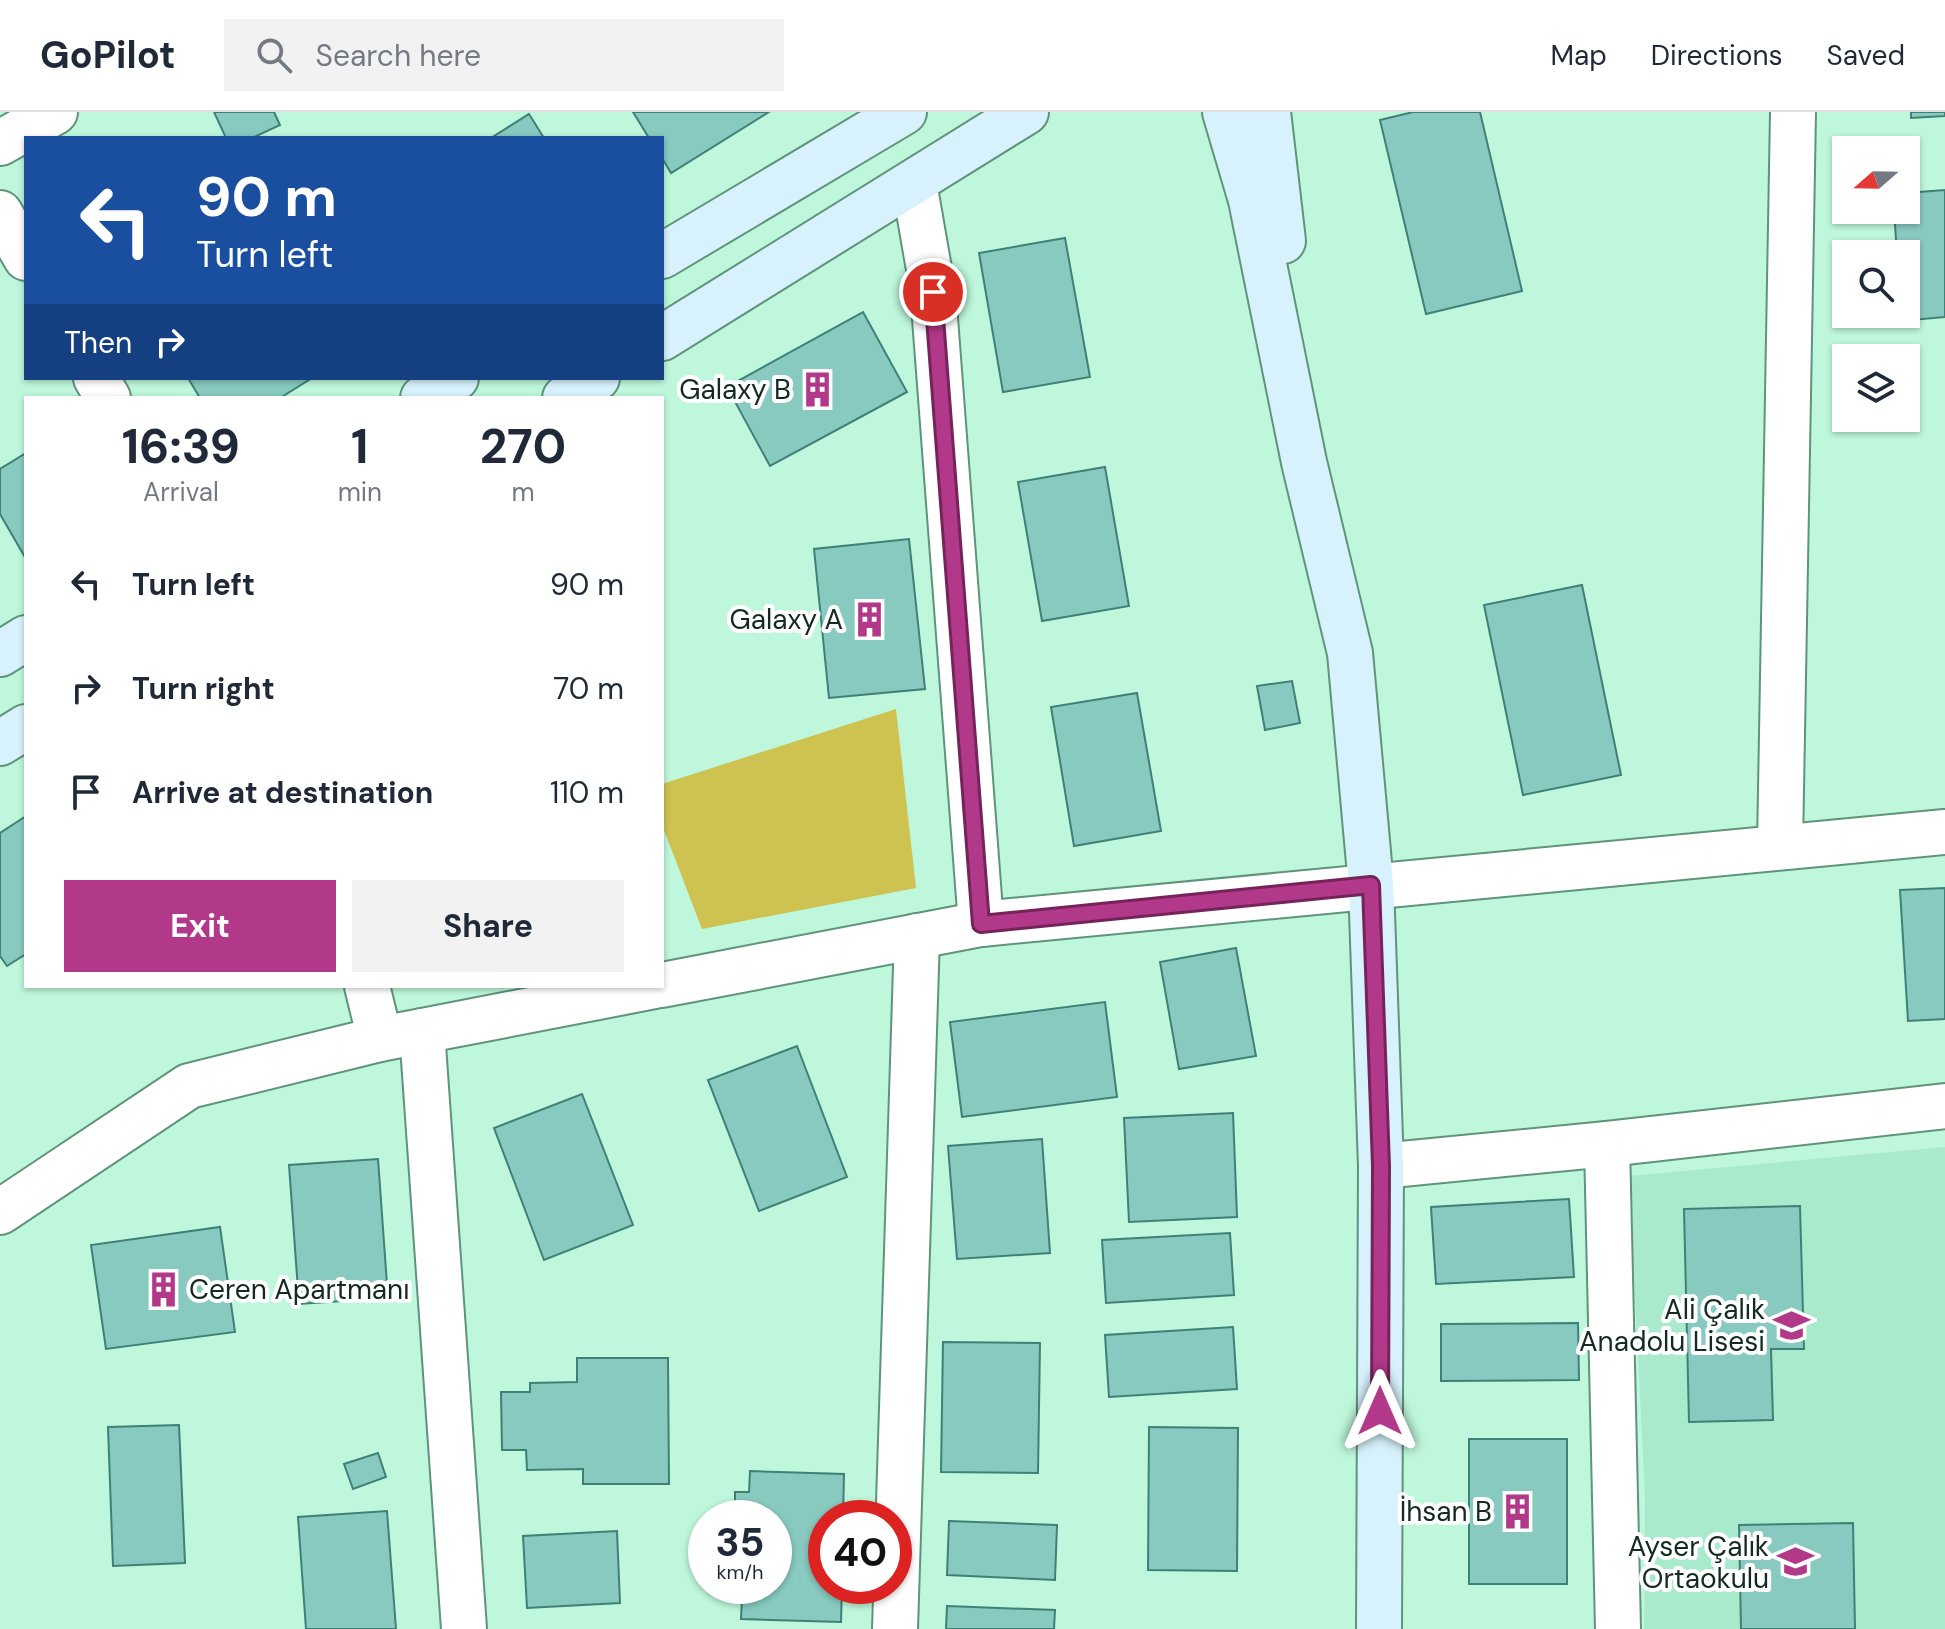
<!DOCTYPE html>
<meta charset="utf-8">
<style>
:root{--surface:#fff;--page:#f2f2f3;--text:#1f2937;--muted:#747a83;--line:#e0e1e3;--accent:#b2388a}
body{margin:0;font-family:"DM Sans",sans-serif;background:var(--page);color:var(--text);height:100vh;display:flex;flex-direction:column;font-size:30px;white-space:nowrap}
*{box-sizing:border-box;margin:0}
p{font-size:26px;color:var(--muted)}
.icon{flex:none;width:44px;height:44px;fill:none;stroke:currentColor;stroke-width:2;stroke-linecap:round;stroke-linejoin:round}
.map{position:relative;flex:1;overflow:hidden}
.details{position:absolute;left:24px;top:284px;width:640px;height:592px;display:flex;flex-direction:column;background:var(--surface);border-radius:0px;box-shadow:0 2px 6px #0004}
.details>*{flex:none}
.guide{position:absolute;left:24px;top:24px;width:640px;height:244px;border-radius:0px;box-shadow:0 2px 6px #0004;background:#1a4fa0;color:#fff;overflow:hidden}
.needle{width:52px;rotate:250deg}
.buttons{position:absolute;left:1832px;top:24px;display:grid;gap:16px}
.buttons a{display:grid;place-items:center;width:88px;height:88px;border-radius:0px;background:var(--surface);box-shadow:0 2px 6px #0004;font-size:40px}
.speed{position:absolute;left:688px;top:1388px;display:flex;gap:16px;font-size:40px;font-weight:700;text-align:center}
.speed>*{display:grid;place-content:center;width:104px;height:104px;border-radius:50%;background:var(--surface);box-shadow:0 2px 6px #0004;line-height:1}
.speed small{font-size:20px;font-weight:400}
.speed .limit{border:12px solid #d22;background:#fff;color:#111}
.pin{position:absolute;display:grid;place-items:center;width:68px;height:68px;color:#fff;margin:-34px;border:4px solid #fff;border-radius:50%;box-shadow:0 2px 8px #0007}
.me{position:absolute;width:88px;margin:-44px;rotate:0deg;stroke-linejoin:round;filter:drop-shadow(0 0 6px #0008)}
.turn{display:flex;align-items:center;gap:28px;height:168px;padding:0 40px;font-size:36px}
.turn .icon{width:104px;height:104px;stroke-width:2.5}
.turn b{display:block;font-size:56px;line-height:68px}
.then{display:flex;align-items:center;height:76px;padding:0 40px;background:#0003;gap:16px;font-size:30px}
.eta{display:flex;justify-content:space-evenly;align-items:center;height:136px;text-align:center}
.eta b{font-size:48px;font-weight:700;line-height:56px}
.primary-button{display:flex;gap:16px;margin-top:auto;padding:16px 40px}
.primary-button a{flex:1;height:92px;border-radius:0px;background:var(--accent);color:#fff;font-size:32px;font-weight:700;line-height:92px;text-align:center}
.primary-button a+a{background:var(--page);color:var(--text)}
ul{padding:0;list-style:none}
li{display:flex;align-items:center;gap:24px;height:104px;padding:0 40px}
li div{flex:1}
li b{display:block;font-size:30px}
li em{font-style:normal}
header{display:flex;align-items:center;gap:48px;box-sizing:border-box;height:112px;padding:0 40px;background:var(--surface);border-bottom:2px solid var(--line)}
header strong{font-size:38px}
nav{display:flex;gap:44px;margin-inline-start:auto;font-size:28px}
.search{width:560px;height:72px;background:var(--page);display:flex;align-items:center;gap:20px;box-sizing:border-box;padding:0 28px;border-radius:0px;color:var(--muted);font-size:30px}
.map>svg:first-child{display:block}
.built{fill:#aaeacc}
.green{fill:#cec250}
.building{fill:#88cac0;stroke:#3f8077;stroke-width:2}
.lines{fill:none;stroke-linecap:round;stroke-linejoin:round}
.street-casing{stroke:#5f947b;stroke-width:48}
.secondary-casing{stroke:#5f947b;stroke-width:48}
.street{stroke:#fff;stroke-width:44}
.secondary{stroke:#d7f2fc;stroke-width:44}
.route-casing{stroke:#74245a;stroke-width:20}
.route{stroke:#b2388a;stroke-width:14}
.labels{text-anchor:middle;stroke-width:8;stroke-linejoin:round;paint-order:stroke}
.poi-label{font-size:28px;fill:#132a20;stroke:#fff;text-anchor:end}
</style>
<header>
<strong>GoPilot</strong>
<div class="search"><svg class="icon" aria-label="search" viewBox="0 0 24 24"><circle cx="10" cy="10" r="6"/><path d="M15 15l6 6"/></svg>Search here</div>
<nav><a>Map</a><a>Directions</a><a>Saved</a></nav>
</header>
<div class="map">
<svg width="1945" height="1517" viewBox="0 0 1945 1517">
<rect width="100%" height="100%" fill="#bef7db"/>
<polygon class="built" points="1945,1035 1945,1517 1644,1517 1645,1384 1629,1064"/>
<polygon class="green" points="896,597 916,776 702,817 662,713 662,672"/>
<g class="building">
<polygon points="214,0 274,0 280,13 252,26 226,26"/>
<polygon points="633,0 769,0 671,61 662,46 662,26 649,26"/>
<polygon points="1413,0 1480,0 1522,179 1426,202 1380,8"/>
<polygon points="1911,0 1945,0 1945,4 1911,6"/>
<polygon points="529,2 544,26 491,26"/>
<polygon points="1945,78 1945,205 1901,209 1901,202 1906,202 1906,142 1897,142 1894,98 1906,98 1906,81"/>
<polygon points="1065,126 1090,265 1003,280 979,141"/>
<polygon points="863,200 907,280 770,354 727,275"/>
<polygon points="188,266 312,266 280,286 200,286"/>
<polygon points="26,341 26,447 0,402 0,357"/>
<polygon points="1105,355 1129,494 1042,509 1018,370"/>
<polygon points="909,427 925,577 829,586 814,437"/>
<polygon points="1582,473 1621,663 1523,683 1484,493"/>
<polygon points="1292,569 1300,611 1265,618 1257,574"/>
<polygon points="1137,581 1161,719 1074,734 1051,595"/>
<polygon points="26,704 26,842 7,854 0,844 0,721"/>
<polygon points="1945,776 1945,907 1908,909 1900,778"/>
<polygon points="1236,836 1256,944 1179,957 1160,850"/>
<polygon points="1105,890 1117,985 962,1005 950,910"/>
<polygon points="797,934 847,1065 759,1099 708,968"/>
<polygon points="582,982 633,1113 544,1148 494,1016"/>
<polygon points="1233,1001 1237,1105 1129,1110 1124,1006"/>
<polygon points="1042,1027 1050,1141 957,1147 948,1034"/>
<polygon points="378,1047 388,1186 299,1192 289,1053"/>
<polygon points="1569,1087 1574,1165 1436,1172 1431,1095"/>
<polygon points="1800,1094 1804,1237 1771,1237 1773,1308 1689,1310 1684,1097"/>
<polygon points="220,1115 235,1220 106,1237 91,1133"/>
<polygon points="1230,1121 1234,1183 1106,1191 1102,1128"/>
<polygon points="1578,1211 1579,1268 1441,1269 1441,1212"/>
<polygon points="1233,1215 1237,1277 1109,1285 1105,1223"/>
<polygon points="943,1230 1040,1231 1038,1361 941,1360"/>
<polygon points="577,1246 668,1246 669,1372 583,1372 583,1357 527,1358 526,1338 502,1338 501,1280 530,1280 530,1271 577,1270"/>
<polygon points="179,1313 185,1451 113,1454 108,1315"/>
<polygon points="1149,1315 1238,1316 1237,1459 1148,1458"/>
<rect x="1469" y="1327" width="98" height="145"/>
<polygon points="378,1341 386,1365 353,1377 344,1352"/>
<polygon points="750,1359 844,1362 843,1406 826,1406 826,1474 842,1474 841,1510 741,1507 742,1485 732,1484 732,1474 774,1474 774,1406 735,1406 735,1380 749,1380"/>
<polygon points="387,1399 396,1517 306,1517 298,1405"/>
<polygon points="949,1409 1057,1413 1055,1468 947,1463"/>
<polygon points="1853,1411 1855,1517 1741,1517 1739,1413"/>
<polygon points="617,1419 620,1491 527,1496 523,1424"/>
<polygon points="947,1494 1055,1498 1054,1517 946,1517"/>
</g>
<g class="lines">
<defs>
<g id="street">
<polyline points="0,31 55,0"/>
<polyline points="914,71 933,180 981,812"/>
<polyline points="0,101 26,146"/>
<polyline points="96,266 108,286"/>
<polyline points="1780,735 1793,0"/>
<polyline points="662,873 981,812 1945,720"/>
<polyline points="367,874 380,927 422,919 464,1517"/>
<polyline points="422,919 655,874"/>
<polyline points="1607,1032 1618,1517"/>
<polyline points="1381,1054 1607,1032 1945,994"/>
<polyline points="0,1100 189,974 380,927"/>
<polyline points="895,1517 917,824"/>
</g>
<g id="secondary">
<polyline points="1225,0 1251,88 1304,350 1350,541 1371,773 1381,1054 1379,1517"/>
<polyline points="1268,0 1283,129"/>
<polyline points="662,144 904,0"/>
<polyline points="662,226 1026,0"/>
<polyline points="423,286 456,266"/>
<polyline points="565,286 597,266"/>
<polyline points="0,542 26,526"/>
<polyline points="0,631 26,615"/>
</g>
</defs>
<use href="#street" class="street-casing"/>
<use href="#secondary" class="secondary-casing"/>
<use href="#street" class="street"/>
<use href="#secondary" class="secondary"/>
</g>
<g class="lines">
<defs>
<polyline id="route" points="933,180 981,812 1371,773 1381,1054 1380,1299"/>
</defs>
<use href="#route" class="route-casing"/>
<use href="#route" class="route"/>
</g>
<defs>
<symbol id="building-bare" viewBox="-9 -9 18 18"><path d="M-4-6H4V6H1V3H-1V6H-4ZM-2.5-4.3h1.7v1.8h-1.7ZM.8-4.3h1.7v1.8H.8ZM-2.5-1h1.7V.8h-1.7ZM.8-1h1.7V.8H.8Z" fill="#b2388a" stroke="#fff" stroke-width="2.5" paint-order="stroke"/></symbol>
<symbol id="school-bare" viewBox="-9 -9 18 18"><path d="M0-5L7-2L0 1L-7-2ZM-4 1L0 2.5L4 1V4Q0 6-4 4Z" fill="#b2388a" stroke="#fff" stroke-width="2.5" paint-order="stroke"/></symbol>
</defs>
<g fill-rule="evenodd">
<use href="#building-bare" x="792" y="252" width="51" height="51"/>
<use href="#building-bare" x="844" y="482" width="51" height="51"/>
<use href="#building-bare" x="138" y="1152" width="51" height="51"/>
<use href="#school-bare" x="1766" y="1188" width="51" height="51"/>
<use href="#building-bare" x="1492" y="1374" width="51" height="51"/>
<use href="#school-bare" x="1770" y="1424" width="51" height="51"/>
</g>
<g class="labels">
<g class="poi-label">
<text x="791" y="287">Galaxy B</text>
<text x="843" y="517">Galaxy A</text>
<text x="189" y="1187" text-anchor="start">Ceren Apartmanı</text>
<text x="1765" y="1207">Ali Çalık<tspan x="1765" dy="32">Anadolu Lisesi</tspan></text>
<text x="1492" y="1409">İhsan B</text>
<text x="1769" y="1444">Ayser Çalık<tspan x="1769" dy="32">Ortaokulu</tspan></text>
</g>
</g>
</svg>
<div class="buttons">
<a><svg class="needle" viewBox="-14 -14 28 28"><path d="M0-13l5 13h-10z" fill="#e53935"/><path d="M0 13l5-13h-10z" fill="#747a83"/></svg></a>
<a><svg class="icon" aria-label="search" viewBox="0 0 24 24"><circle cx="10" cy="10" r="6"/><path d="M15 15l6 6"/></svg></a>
<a><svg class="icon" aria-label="layers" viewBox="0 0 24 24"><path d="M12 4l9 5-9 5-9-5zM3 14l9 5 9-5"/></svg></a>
</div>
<div class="speed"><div>35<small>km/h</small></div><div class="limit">40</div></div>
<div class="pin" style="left:933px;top:180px;background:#d93025"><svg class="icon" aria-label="arrive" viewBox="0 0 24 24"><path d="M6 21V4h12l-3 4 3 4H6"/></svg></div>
<svg class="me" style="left:1380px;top:1299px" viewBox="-20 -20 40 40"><path d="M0-17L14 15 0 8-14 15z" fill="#b2388a" stroke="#fff" stroke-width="4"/></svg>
<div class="guide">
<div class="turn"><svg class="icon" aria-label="left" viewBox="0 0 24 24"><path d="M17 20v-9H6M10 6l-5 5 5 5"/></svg><div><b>90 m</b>Turn left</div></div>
<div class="then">Then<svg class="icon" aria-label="right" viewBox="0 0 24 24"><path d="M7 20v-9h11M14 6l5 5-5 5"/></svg></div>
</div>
<section class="details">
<div class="eta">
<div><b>16:39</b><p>Arrival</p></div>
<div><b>1</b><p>min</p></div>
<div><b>270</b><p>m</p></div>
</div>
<ul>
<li><svg class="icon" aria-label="left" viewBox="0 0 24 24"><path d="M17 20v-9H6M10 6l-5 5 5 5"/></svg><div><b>Turn left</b></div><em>90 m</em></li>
<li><svg class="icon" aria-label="right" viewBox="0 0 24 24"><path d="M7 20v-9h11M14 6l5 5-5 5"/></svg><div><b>Turn right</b></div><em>70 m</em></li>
<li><svg class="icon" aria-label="arrive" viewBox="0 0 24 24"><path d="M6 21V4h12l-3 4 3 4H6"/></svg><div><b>Arrive at destination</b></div><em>110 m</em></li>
</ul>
<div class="primary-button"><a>Exit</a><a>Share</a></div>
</section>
</div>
